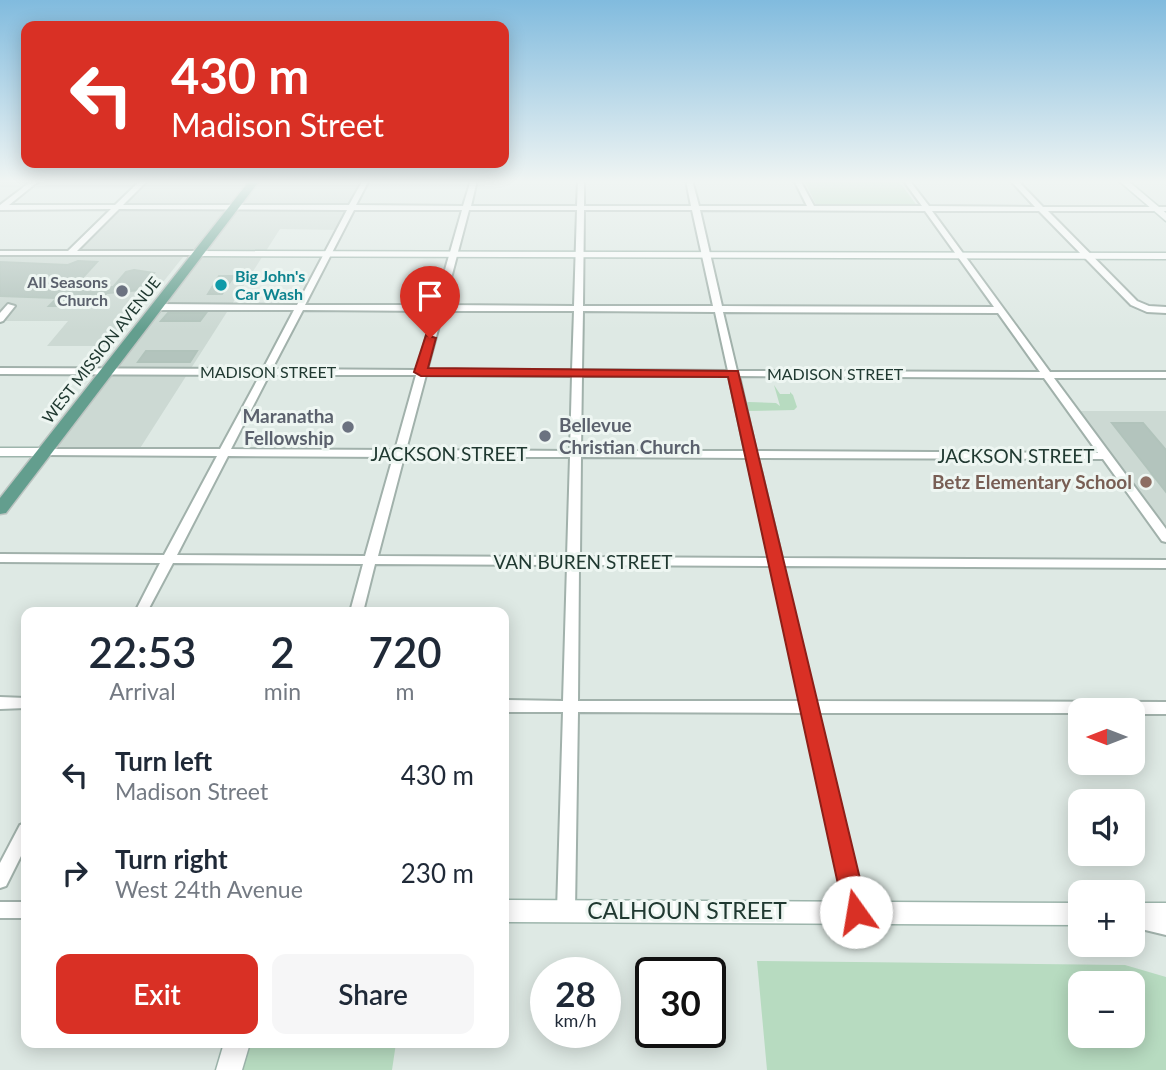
<!DOCTYPE html>
<meta charset="utf-8">
<style>
:root{--surface:#fff;--page:#f6f6f7;--text:#1f2937;--muted:#747a83;--accent:#d93025}
body{margin:0;font-family:Lato,sans-serif;background:var(--page);color:var(--text);height:100vh;display:flex;flex-direction:column;font-size:26px;white-space:nowrap}
*{box-sizing:border-box;margin:0}
p{font-size:23px;color:var(--muted)}
.icon{flex:none;width:38px;height:38px;fill:none;stroke:currentColor;stroke-width:2;stroke-linecap:round;stroke-linejoin:round}
.map{position:relative;flex:1;overflow:hidden}
.side{position:absolute;left:21px;top:607px;width:488px;height:441px;display:flex;flex-direction:column;background:var(--surface);border-radius:14px;box-shadow:0 4px 18px #0003}
.side>*{flex:none}
.top-card{position:absolute;left:21px;top:21px;width:488px;height:147px;border-radius:14px;box-shadow:0 4px 18px #0003;background:#d93025;color:#fff;overflow:hidden}
.needle{width:46px;rotate:270deg}
.buttons{position:absolute;left:1068px;top:698px;display:grid;gap:14px}
.buttons a{display:grid;place-items:center;width:77px;height:77px;border-radius:14px;background:var(--surface);box-shadow:0 4px 18px #0003;font-size:35px}
.speed{position:absolute;left:530px;top:957px;display:flex;gap:14px;font-size:35px;font-weight:700;text-align:center}
.speed>*{display:grid;place-content:center;width:91px;height:91px;border-radius:50%;background:var(--surface);box-shadow:0 4px 18px #0003;line-height:1}
.speed small{font-size:18px;font-weight:400}
.speed .limit{border:4px solid #111;border-radius:10px;background:#fff;color:#111}
.pin{position:absolute;display:grid;place-items:center;width:60px;height:60px;color:#fff;margin:-72px -30px;border-radius:50% 50% 50% 0;rotate:-45deg;box-shadow:0 0 7px #0007}
.pin .icon{rotate:45deg}
.me{position:absolute;width:77px;margin:-38px;rotate:347deg;stroke-linejoin:round;filter:drop-shadow(0 0 5px #0008)}
.turn{display:flex;align-items:center;gap:24px;height:147px;padding:0 35px;font-size:32px}
.turn .icon{width:91px;height:91px;stroke-width:2.5}
.turn b{display:block;font-size:49px;line-height:60px}
.eta{display:flex;justify-content:space-evenly;align-items:center;height:119px;text-align:center}
.eta b{font-size:42px;font-weight:600;line-height:49px}
.cta{display:flex;gap:14px;margin-top:auto;padding:14px 35px}
.cta a{flex:1;height:80px;border-radius:14px;background:var(--accent);color:#fff;font-size:28px;font-weight:600;line-height:80px;text-align:center}
.cta a+a{background:var(--page);color:var(--text)}
ul{padding:0;list-style:none}
li{display:flex;align-items:center;gap:21px;height:98px;padding:0 35px}
li div{flex:1}
li b{display:block;font-size:26px}
li em{font-style:normal}
.map>svg:first-child{display:block}
.built{fill:#ccd9d3}
.green{fill:#b7dbc0;fill-rule:evenodd}
.building{fill:#b3c4bd;stroke:#b1c3bb;stroke-width:2}
.lines{fill:none;stroke-linecap:round;stroke-linejoin:round}
.street-casing{stroke:#a1b1ab;stroke-width:4}
.secondary-casing{stroke:#9db5ac;stroke-width:3}
.primary-casing{stroke:#bcc4c1;stroke-width:3}
.street{fill:#fff;fill-rule:evenodd}
.secondary{fill:#fff;fill-rule:evenodd}
.primary{fill:#639e8e;fill-rule:evenodd}
.route{fill:#d93025;stroke:#8d1f18;stroke-width:2}
.culture-dot{fill:#0f9aa8;stroke:#eef6f2;stroke-width:2.5}
.worship-dot{fill:#6b7280;stroke:#eef6f2;stroke-width:2.5}
.education-dot{fill:#8d6e63;stroke:#eef6f2;stroke-width:2.5}
.labels{text-anchor:middle;stroke-width:6;stroke-linejoin:round;paint-order:stroke}
.far-culture-label{font-size:16px;font-weight:bold;fill:#0d838f;stroke:#eef6f2;text-anchor:start}
.far-worship-label{font-size:16px;font-weight:bold;fill:#5b616d;stroke:#eef6f2;text-anchor:end}
.far-street-label{font-size:16px;fill:#203931;stroke:#eef6f2}
.worship-label{font-size:19px;font-weight:bold;fill:#5b616d;stroke:#eef6f2;text-anchor:end}
.street-label{font-size:19px;fill:#203931;stroke:#eef6f2}
.education-label{font-size:19px;font-weight:bold;fill:#785e54;stroke:#eef6f2;text-anchor:end}
.near-street-label{font-size:23px;fill:#203931;stroke:#eef6f2}
</style>
<div class="map">
<svg width="1166" height="1070" viewBox="0 0 1166 1070">
<rect width="100%" height="100%" fill="#dee9e4"/>
<g class="built">
<polygon points="0,180 366,180 340,230 280,229 137,453 56,448 198,253 70,253 136,188 0,187"/>
<polygon points="0,257 183,257 112,346 47,346 68,321 0,321"/>
<polygon points="1074,411 1166,411 1166,538"/>
</g>
<g class="green">
<polygon points="804,180 898,180 918,207 817,207"/>
<polygon points="774,385 780,394 790,394 790,392 793,395 797,407 794,410 747,411 745,403 749,402 776,403 780,406"/>
<path d="M 757,961 L 1125,965 L 1166,977 L 1166,1070 L 767,1070 ZM 1080,984 L 1132,984 L 1132,1036 L 1080,1036 Z"/>
<polygon points="250,1043 396,1043 392,1070 243,1070"/>
</g>
<g class="building">
<polygon points="78,261 97,262 74,287 112,287 104,296 94,296 86,306 49,306 57,298 0,296 0,262 68,265"/>
<polygon points="134,270 154,273 140,290 108,293 126,272"/>
<polygon points="219,276 234,276 222,294 208,294"/>
<polygon points="168,313 206,313 200,321 161,321"/>
<polygon points="146,351 197,351 190,362 138,362"/>
<polygon points="1112,423 1143,423 1166,450 1166,492"/>
</g>
<g class="lines">
<defs>
<g id="street">
<path d="M 33,180 L 40,180 L 9,205 L 115,205 L 141,180 L 148,180 L 123,205 L 349,205 L 363,180 L 369,180 L 356,205 L 463,206 L 471,180 L 477,180 L 471,206 L 577,206 L 578,180 L 584,180 L 584,206 L 691,206 L 686,180 L 692,180 L 699,206 L 807,206 L 794,180 L 800,180 L 814,206 L 922,206 L 903,180 L 909,180 L 929,206 L 1035,207 L 1010,180 L 1017,180 L 1043,207 L 1166,207 L 1166,211 L 1048,211 L 1137,301 L 1149,306 L 1166,307 L 1166,313 L 1147,312 L 1131,305 L 1039,211 L 932,211 L 1050,372 L 1166,372 L 1166,378 L 1054,378 L 1166,529 L 1166,542 L 1162,541 L 1103,459 L 758,458 L 782,558 L 1166,560 L 1166,568 L 783,566 L 815,701 L 1166,702 L 1166,714 L 1132,714 L 1132,710 L 1080,710 L 1080,713 L 818,713 L 865,912 L 862,918 L 856,920 L 850,918 L 847,912 L 803,713 L 578,712 L 575,911 L 572,917 L 566,919 L 560,917 L 557,911 L 563,712 L 504,712 L 504,700 L 563,701 L 567,565 L 375,564 L 363,612 L 350,612 L 363,564 L 173,563 L 147,612 L 135,612 L 160,563 L 0,562 L 0,554 L 164,555 L 217,456 L 44,455 L 39,452 L 44,449 L 220,449 L 260,375 L 0,374 L 0,368 L 263,369 L 294,310 L 157,310 L 153,307 L 157,304 L 297,305 L 347,210 L 119,209 L 77,251 L 198,251 L 202,253 L 198,255 L 0,255 L 0,251 L 68,251 L 111,209 L 0,210 L 0,205 ZM 354,210 L 462,210 L 435,305 L 305,305 ZM 469,210 L 577,210 L 574,306 L 444,305 ZM 584,210 L 692,210 L 713,306 L 583,306 ZM 700,210 L 925,211 L 994,307 L 722,306 ZM 303,310 L 434,311 L 417,370 L 272,369 ZM 443,311 L 574,311 L 572,370 L 427,370 ZM 583,311 L 715,312 L 728,371 L 582,370 ZM 723,312 L 998,313 L 1040,372 L 737,371 ZM 269,375 L 416,375 L 395,450 L 231,449 ZM 426,375 L 572,376 L 570,451 L 406,450 ZM 582,376 L 729,376 L 745,451 L 581,451 ZM 739,376 L 1044,378 L 1098,453 L 756,451 ZM 228,456 L 393,457 L 365,556 L 177,555 ZM 404,457 L 570,457 L 567,557 L 378,556 ZM 581,457 L 747,458 L 769,558 L 580,557 ZM 579,565 L 771,566 L 801,701 L 578,701 Z"/>
<polygon points="8,304 15,306 3,321 0,322 0,313"/>
<polygon points="0,697 26,698 26,708 0,709"/>
<polygon points="26,823 26,846 6,886 0,888 0,863 20,825"/>
<rect x="0" y="902" width="26" height="16"/>
<polygon points="1143,914 1166,919 1166,935 1137,928 1134,922 1137,916"/>
</g>
<g id="secondary">
<polygon points="1118,180 1127,180 1166,213 1166,221"/>
<polygon points="194,251 1166,253 1166,259 198,256 193,253"/>
<polygon points="0,448 44,448 51,452 44,456 0,456"/>
<polygon points="504,900 1080,903 1080,925 504,922"/>
<rect x="1132" y="903" width="34" height="22"/>
<polygon points="224,1043 250,1043 242,1070 216,1070"/>
</g>
<polygon id="primary" points="250,180 260,180 6,513 0,514 0,498"/>
</defs>
<use href="#street" class="street-casing"/>
<use href="#secondary" class="secondary-casing"/>
<use href="#primary" class="primary-casing"/>
<use href="#street" class="street"/>
<use href="#secondary" class="secondary"/>
<use href="#primary" class="primary"/>
</g>
<linearGradient id="sky" x2="0" y2="1"><stop stop-color="#81bbde"/><stop offset="0.55" stop-color="#f0f5f3"/><stop offset="1" stop-color="#f0f5f3" stop-opacity="0"/></linearGradient>
<rect width="1166" height="330" fill="url(#sky)"/>
<polygon class="route" points="426,335 436,338 428,368 738,371 868,912 864,919 856,922 848,919 844,912 728,377 421,376 414,372"/>
<circle class="culture-dot" cx="221" cy="285" r="7"/>
<g class="worship-dot">
<circle cx="122" cy="291" r="7"/>
<circle cx="348" cy="427" r="7"/>
<circle cx="545" cy="436" r="7"/>
</g>
<circle class="education-dot" cx="1146" cy="482" r="7"/>
<g class="labels">
<g class="far-culture-label">
<text x="235" y="282">Big John's<tspan x="235" dy="18">Car Wash</tspan></text>
</g>
<g class="far-worship-label">
<text x="108" y="288">All Seasons<tspan x="108" dy="18">Church</tspan></text>
</g>
<g class="far-street-label">
<text transform="translate(101 350) rotate(-52)" y="6">WEST MISSION AVENUE</text>
<text x="268" y="378">MADISON STREET</text>
<text x="835" y="380">MADISON STREET</text>
</g>
<g class="worship-label">
<text x="334" y="423">Maranatha<tspan x="334" dy="22">Fellowship</tspan></text>
<text x="559" y="432" text-anchor="start">Bellevue<tspan x="559" dy="22">Christian Church</tspan></text>
</g>
<g class="street-label">
<text x="449" y="461">JACKSON STREET</text>
<text x="1016" y="463">JACKSON STREET</text>
<text x="583" y="569">VAN BUREN STREET</text>
</g>
<g class="education-label">
<text x="1132" y="489">Betz Elementary School</text>
</g>
<g class="near-street-label">
<text x="687" y="919">CALHOUN STREET</text>
</g>
</g>
</svg>
<div class="buttons">
<a><svg class="needle" viewBox="-14 -14 28 28"><path d="M0-13l5 13h-10z" fill="#e53935"/><path d="M0 13l5-13h-10z" fill="#747a83"/></svg></a>
<a><svg class="icon" aria-label="sound" viewBox="0 0 24 24"><path d="M4 9h4l5-4v14l-5-4H4zM17 9q2 3 0 6"/></svg></a>
<a>+</a>
<a>−</a>
</div>
<div class="speed"><div>28<small>km/h</small></div><div class="limit">30</div></div>
<div class="pin" style="left:430px;top:338px;background:#d93025"><svg class="icon" aria-label="arrive" viewBox="0 0 24 24"><path d="M6 21V4h12l-3 4 3 4H6"/></svg></div>
<svg class="me" style="left:856px;top:912px" viewBox="-20 -20 40 40"><circle r="19" fill="#fff"/><path d="M0-13L10 11 0 6-10 11z" fill="#d93025"/></svg>
<div class="top-card">
<div class="turn"><svg class="icon" aria-label="left" viewBox="0 0 24 24"><path d="M17 20v-9H6M10 6l-5 5 5 5"/></svg><div><b>430 m</b>Madison Street</div></div>
</div>
<section class="side">
<div class="eta">
<div><b>22:53</b><p>Arrival</p></div>
<div><b>2</b><p>min</p></div>
<div><b>720</b><p>m</p></div>
</div>
<ul>
<li><svg class="icon" aria-label="left" viewBox="0 0 24 24"><path d="M17 20v-9H6M10 6l-5 5 5 5"/></svg><div><b>Turn left</b><p>Madison Street</p></div><em>430 m</em></li>
<li><svg class="icon" aria-label="right" viewBox="0 0 24 24"><path d="M7 20v-9h11M14 6l5 5-5 5"/></svg><div><b>Turn right</b><p>West 24th Avenue</p></div><em>230 m</em></li>
</ul>
<div class="cta"><a>Exit</a><a>Share</a></div>
</section>
</div>
